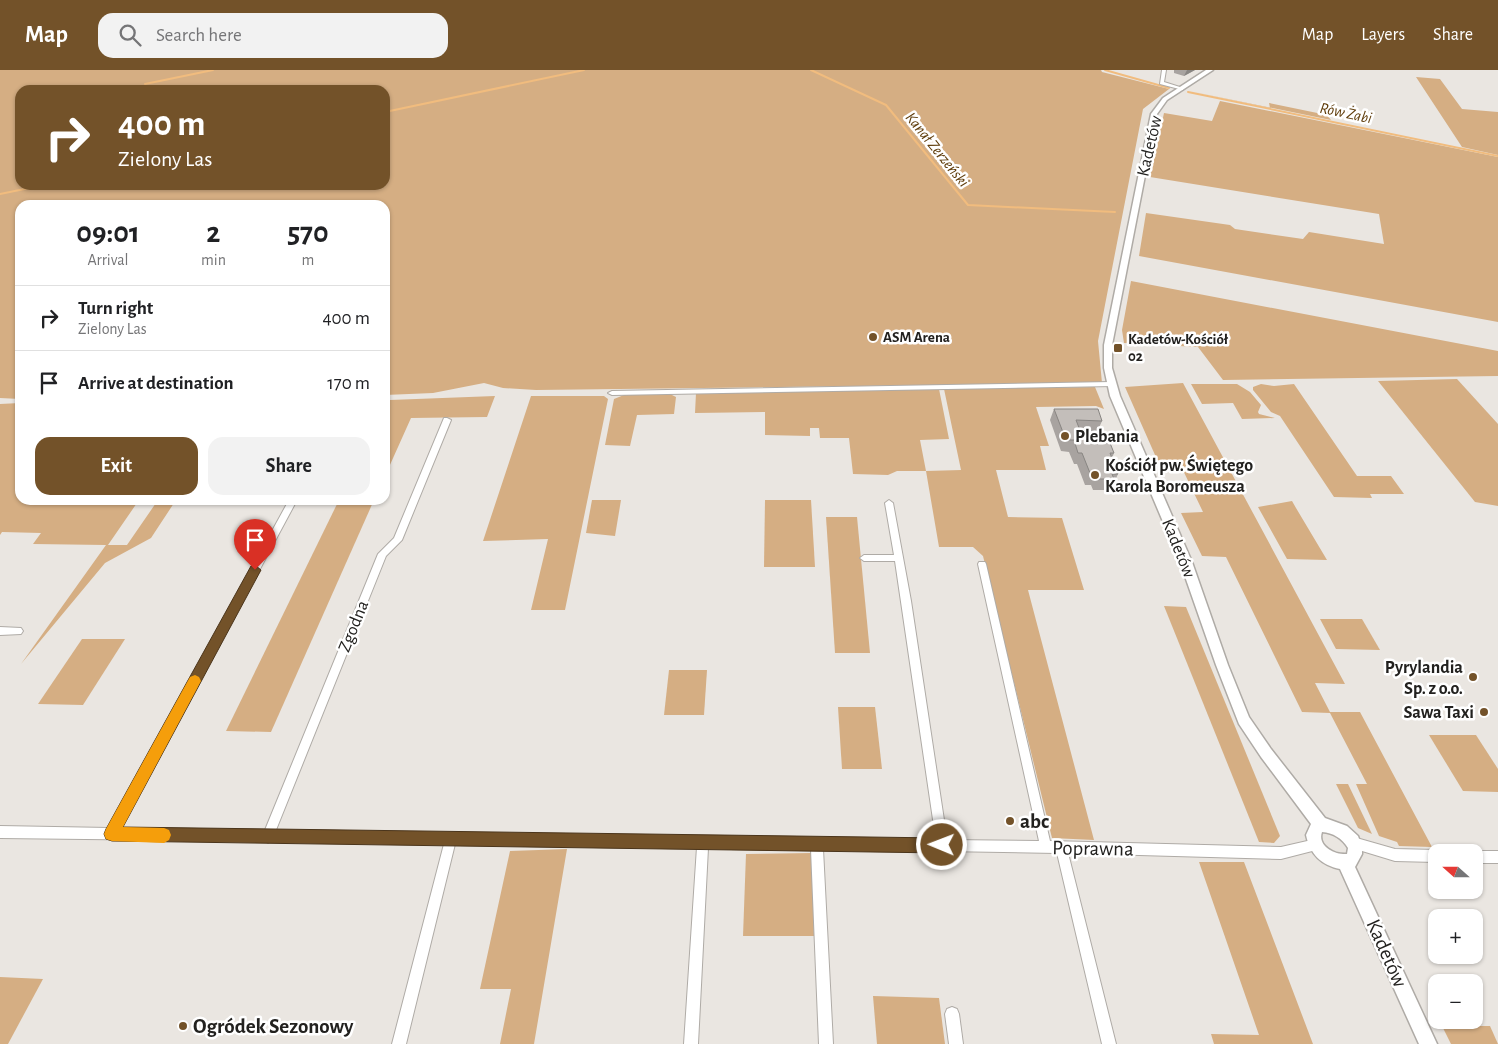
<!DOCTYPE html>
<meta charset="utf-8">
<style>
:root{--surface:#fff;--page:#f2f2f2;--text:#202124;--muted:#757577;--line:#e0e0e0;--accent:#735229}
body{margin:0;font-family:"Alegreya Sans",sans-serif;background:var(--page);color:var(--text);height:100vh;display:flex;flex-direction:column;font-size:19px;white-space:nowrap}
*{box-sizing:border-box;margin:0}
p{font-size:16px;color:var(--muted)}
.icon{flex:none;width:28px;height:28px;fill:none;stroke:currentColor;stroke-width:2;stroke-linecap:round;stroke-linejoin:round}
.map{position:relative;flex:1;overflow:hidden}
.details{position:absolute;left:15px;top:130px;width:375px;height:305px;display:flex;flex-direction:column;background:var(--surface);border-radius:15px;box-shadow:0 1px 4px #0004}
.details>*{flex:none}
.hud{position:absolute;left:15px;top:15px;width:375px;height:105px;border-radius:15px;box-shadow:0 1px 4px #0004;background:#735229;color:#fff;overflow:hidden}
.needle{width:32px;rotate:291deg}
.controls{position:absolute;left:1428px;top:774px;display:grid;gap:10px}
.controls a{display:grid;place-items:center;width:55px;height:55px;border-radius:10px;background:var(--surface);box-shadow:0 1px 4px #0004;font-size:25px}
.pin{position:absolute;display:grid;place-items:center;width:42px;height:42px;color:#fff;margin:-51px -21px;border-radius:50% 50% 50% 0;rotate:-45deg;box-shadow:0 0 5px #0007}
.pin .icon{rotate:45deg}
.me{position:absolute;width:55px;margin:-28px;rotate:271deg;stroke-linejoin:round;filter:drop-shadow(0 0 4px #0008)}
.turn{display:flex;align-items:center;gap:18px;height:105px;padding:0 20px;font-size:22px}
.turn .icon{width:65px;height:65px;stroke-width:2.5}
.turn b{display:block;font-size:35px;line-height:42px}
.eta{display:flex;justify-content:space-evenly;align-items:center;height:85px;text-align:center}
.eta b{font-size:30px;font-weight:600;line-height:35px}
.cta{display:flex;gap:10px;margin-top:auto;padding:10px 20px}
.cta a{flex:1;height:58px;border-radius:15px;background:var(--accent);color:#fff;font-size:20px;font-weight:600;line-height:58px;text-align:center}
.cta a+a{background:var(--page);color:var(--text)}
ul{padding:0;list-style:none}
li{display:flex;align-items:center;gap:15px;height:65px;padding:0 20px;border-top:1px solid var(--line)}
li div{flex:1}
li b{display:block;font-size:19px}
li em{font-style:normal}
header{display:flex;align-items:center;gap:30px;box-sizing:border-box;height:70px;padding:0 25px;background:var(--accent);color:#fff}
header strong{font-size:24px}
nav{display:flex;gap:28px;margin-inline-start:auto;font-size:18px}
.search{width:350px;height:45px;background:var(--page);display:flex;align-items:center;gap:12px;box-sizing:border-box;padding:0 18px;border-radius:15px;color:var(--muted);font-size:19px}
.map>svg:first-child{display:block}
.green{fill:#d5ae83;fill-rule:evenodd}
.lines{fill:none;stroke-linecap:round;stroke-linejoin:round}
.stream{stroke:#f1bc7e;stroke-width:2}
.minor-casing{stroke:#afaba6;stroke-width:2}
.tertiary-casing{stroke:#afaba6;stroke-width:3}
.minor{fill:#fff;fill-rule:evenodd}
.tertiary{fill:#fff;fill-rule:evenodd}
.wall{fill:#a8a3a0}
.shaded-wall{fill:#888582}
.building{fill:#c3beba;stroke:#888582}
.route{fill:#735229;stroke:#4b351b}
.slow{fill:#f59e0b}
.poi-dot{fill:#735229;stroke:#fff;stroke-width:2}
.labels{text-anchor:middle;stroke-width:5;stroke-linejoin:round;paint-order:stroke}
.far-poi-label{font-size:15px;font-weight:bold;fill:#22211f;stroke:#fff;text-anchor:start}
.far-water-label{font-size:16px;font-style:italic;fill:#5f3c0a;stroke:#fff}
.street-label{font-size:18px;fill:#22211f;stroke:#fff}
.poi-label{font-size:18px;font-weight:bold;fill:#22211f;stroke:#fff;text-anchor:start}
.near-poi-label{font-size:21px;font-weight:bold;fill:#22211f;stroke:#fff;text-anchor:start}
.near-street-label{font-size:21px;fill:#22211f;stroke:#fff}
</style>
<header>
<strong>Map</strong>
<div class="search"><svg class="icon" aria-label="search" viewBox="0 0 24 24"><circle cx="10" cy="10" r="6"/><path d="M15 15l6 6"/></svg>Search here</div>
<nav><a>Map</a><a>Layers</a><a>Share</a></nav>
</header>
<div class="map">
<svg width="1498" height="974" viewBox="0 0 1498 974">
<rect width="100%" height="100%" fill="#eae6e1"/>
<g class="green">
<path d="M 0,0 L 1101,0 L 1102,2 L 1169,19 L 1143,39 L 1098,271 L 1102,313 L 536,320 L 503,318 L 484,313 L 433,323 L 385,325 L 385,135 L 20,135 L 20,329 L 0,328 ZM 20,20 L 385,20 L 385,115 L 20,115 Z"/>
<polygon points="1416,7 1440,9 1462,39 1498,42 1498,85 1462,77"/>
<polygon points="1189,21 1270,38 1269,33 1327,45 1331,50"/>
<polygon points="1220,31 1498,87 1498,252 1139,186 1146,143 1230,155 1235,159 1303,169 1309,162 1384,174 1379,144 1150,107 1164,43 1212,51"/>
<polygon points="1131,211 1498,281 1498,306 1223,310 1198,277 1124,273 1122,260"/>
<polygon points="1457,309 1498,354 1498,436 1475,432 1378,311"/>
<polygon points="1183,313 1345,614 1315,613 1330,642 1360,642 1432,777 1399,776 1397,772 1379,766 1356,714 1367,714 1330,643 1302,642 1226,487 1202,486 1181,443 1203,442 1180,394 1159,394 1125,317"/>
<polygon points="1191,314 1237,314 1250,322 1261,335 1258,342 1259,344 1275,348 1242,349 1233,333 1202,334"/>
<polygon points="1261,314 1274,316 1294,314 1357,406 1391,406 1404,424 1370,424 1372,428 1334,427 1280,346 1271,342 1253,320 1253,317"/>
<polygon points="1095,317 1104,339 1096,336 1036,337 1049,376 1040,376 1046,400 996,400 1008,447 1062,448 1084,520 1028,520 1094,770 1052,768 983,486 973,477 939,477 926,401 897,401 888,405 853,404 849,368 820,368 819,358 810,358 810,366 765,365 765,342 695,343 696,323 939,319 949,369 920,370 926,401 961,400 944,319"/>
<polygon points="670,324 676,327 674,344 637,345 630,376 605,375 614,329 624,325"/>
<polygon points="495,326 487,347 411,348 385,406 385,332 388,332 390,330"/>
<polygon points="531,326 604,326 608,329 565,540 531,540 548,469 483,471"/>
<polygon points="20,333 20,430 139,430 108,475 127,475 158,430 176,430 151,468 105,493 21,594 106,475 33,474 41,463 2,462 0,465 0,334"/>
<polygon points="339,430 374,430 271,662 226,661"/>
<polygon points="592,430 621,430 615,466 586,463"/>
<polygon points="765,430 811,430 815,497 764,497"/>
<polygon points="1292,431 1296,438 1327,490 1287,489 1258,437"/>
<polygon points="826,447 857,447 870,583 835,583"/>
<polygon points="1164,536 1186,537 1280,766 1274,773 1259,772"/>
<polygon points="1320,549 1362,549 1380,580 1336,579"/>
<polygon points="82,569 125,569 83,635 38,634"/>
<polygon points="669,600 707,600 704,645 664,645"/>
<polygon points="838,637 875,637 882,699 842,699"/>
<polygon points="1429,665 1476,665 1498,699 1498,722 1463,721"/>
<polygon points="1336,714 1348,714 1372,764 1358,758"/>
<polygon points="567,779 534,974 500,974 511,919 480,919 510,781"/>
<polygon points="812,783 814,866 743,866 746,784"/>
<polygon points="1199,792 1244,792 1313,974 1214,974 1211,964 1259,965"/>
<polygon points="0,907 43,909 8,974 0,974"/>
<polygon points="873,926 939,928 945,974 877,974"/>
<polygon points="1442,956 1490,956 1498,974 1451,974"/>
</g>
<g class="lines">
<g class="stream">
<polyline points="811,0 886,35 968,135 1115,142"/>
<polyline points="1105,0 1169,18"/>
<polyline points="145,14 213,0"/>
<polyline points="1188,22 1498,86"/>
<polyline points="385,42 584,0"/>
<polyline points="0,124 44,115"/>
</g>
<defs>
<g id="minor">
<polygon points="1162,0 1166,0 1164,12 1183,18 1183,20 1160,14"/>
<polygon points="1111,312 1114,312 1114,316 612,325 608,323 612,321"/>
<polygon points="444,348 447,348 451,350 402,470 386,486 276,760 936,770 895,491 864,491 860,488 864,485 894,485 885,433 889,430 893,433 911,531 947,770 1039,771 978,494 979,492 985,492 986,494 1050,771 1281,777 1316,769 1320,771 1322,775 1320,779 1281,789 1068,783 1116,974 1102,974 1057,783 823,779 833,974 819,974 811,779 708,778 698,974 684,974 697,777 455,774 406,974 392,974 444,774 271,771 268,773 265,771 0,768 0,756 109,758 289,430 297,430 121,758 265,760 378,484 394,468"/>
<polygon points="0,557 21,558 23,561 21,564 0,565"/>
<polygon points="1353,767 1395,779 1436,780 1440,782 1436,782 1436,792 1395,791 1349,777 1347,773 1349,769"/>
<polygon points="1474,781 1498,781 1498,793 1474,793 1474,782 1471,782"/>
<polygon points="952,937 957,939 959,944 963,974 949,974 945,944 947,939"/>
</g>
<path id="tertiary" d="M 1206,0 L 1213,0 L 1167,30 L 1157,44 L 1112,275 L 1112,298 L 1120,326 L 1192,492 L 1228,595 L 1249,647 L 1271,679 L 1325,748 L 1347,756 L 1358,766 L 1362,778 L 1362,784 L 1355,797 L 1437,974 L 1419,974 L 1340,799 C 1321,795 1310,784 1306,765 L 1311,754 L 1261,687 L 1239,654 L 1216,595 L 1180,492 L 1110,326 L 1104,298 L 1104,275 L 1151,44 L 1163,28 ZM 1322,762 C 1333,763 1342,768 1348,778 L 1347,784 C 1335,785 1317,776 1322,762 Z"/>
</defs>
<use href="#minor" class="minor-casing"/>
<use href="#tertiary" class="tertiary-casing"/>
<use href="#minor" class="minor"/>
<use href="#tertiary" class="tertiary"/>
</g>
<g class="wall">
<polygon points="1174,0 1195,0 1184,6 1174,3"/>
<polygon points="1054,339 1102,351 1097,362 1081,362 1083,368 1114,383 1112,388 1118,404 1113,415 1111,415 1109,420 1093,420 1091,415 1085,415 1077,394 1074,394 1069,382 1061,381 1050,350"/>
</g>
<polygon class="shaded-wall" points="1187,0 1195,0 1184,6"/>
<polygon class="building" points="1054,339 1098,339 1102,351 1076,350 1083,368 1095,369 1100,373 1110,373 1114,383 1110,383 1118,404 1112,404 1114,409 1098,409 1096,403 1090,403 1082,383 1078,383 1074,370 1066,370"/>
<polygon class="route" points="255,495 261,500 123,757 942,768 947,770 949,775 947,781 942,783 112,771 106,769 104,764 106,759 251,496"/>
<polygon class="slow" points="195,605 199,607 201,611 123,757 164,758 169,760 171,765 169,770 164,773 112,771 106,769 104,764 106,759 190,607"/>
<g class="poi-dot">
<circle cx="873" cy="267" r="5"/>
<rect x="1113" y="273" width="10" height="10" rx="2.5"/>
<circle cx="1065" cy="366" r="5"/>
<circle cx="1095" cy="405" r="5"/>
<circle cx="1473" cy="607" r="5"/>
<circle cx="1484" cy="642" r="5"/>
<circle cx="1010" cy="751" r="5"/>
<circle cx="183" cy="956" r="5"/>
</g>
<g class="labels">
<g class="far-poi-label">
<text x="883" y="272">ASM Arena</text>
<text x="1128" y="274">Kadetów-Kościół<tspan x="1128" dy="17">02</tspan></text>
</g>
<g class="far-water-label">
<text transform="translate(1346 42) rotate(12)" y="6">Rów Żabi</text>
<text transform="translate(938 79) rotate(51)" y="6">Kanał Zerzeński</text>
</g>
<g class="street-label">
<text transform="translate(1149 76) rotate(-77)" y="6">Kadetów</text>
<text transform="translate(1179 478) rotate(68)" y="6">Kadetów</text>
<text transform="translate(353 556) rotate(-68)" y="6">Zgodna</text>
</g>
<g class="poi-label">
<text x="1075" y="372">Plebania</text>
<text x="1105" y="401">Kościół pw. Świętego<tspan x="1105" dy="21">Karola Boromeusza</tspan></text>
<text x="1463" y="603" text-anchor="end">Pyrylandia<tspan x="1463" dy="21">Sp. z o.o.</tspan></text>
<text x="1474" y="648" text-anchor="end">Sawa Taxi</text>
</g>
<g class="near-poi-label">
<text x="1020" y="758">abc</text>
<text x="193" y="963">Ogródek Sezonowy</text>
</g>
<g class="near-street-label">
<text transform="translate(1093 778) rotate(1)" y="7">Poprawna</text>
<text transform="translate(1387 883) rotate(66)" y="7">Kadetów</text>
</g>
</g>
</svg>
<div class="controls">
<a><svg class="needle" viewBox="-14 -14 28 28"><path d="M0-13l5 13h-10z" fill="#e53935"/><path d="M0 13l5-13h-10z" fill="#757577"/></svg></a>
<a>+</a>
<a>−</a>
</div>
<div class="pin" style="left:255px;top:500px;background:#d93025"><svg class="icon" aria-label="arrive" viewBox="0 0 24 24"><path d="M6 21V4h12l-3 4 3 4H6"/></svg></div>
<svg class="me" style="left:942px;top:775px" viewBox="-20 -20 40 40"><circle r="17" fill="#735229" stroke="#fff" stroke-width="3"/><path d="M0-11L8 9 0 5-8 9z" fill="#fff"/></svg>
<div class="hud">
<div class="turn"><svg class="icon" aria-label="right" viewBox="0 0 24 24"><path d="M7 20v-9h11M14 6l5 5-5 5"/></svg><div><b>400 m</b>Zielony Las</div></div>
</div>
<section class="details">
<div class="eta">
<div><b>09:01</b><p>Arrival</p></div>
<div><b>2</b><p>min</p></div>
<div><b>570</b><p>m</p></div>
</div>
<ul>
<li><svg class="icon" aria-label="right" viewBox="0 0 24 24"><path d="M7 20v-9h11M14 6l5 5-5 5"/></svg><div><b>Turn right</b><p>Zielony Las</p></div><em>400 m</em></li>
<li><svg class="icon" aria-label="arrive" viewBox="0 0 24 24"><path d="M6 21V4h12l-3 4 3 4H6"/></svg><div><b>Arrive at destination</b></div><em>170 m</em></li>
</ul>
<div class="cta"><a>Exit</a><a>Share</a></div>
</section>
</div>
